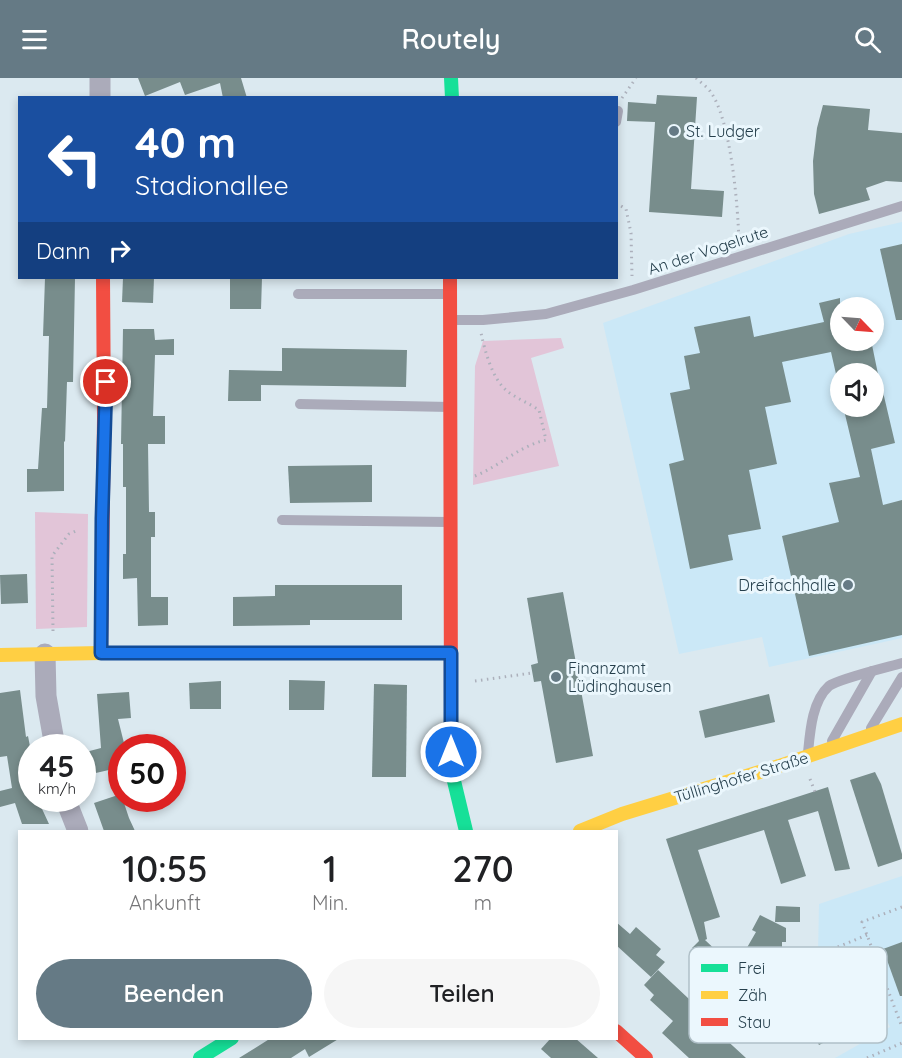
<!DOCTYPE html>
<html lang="de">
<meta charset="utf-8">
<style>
:root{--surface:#fff;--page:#f6f6f6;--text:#202124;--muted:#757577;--accent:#657a85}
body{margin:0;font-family:Quicksand,sans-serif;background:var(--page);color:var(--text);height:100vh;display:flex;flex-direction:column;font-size:22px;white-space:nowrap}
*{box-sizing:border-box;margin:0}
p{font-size:20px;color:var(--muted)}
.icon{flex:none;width:33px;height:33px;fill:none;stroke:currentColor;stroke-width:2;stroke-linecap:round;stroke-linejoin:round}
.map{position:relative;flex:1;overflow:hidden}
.sheet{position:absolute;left:18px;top:752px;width:600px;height:210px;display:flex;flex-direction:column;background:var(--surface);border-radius:0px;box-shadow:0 3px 9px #0003}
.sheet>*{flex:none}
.top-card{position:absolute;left:18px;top:18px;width:600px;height:183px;border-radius:0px;box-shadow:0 3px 9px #0003;background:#1a4fa0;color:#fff;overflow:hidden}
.needle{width:39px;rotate:115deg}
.fabs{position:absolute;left:830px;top:219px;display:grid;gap:12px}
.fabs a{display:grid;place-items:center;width:54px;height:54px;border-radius:50%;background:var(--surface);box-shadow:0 3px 9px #0003;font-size:30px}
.speed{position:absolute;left:18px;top:656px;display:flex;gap:12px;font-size:30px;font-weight:700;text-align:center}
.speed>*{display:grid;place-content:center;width:78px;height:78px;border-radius:50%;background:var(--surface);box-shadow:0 3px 9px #0003;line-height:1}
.speed small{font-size:15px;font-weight:400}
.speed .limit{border:9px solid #d22;background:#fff;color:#111}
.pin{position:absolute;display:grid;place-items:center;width:51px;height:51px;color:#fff;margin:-26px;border:3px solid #fff;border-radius:50%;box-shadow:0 2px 6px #0007}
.me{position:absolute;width:66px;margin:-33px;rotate:0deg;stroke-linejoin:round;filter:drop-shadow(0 0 4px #0008)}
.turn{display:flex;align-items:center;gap:21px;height:126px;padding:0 18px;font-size:27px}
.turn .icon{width:78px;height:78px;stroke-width:2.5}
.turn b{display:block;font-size:42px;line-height:51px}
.then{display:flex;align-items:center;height:57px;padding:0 18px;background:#0003;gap:12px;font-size:22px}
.eta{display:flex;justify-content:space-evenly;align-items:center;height:102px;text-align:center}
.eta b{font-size:36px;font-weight:600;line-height:42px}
.button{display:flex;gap:12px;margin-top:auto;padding:12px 18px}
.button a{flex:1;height:69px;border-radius:36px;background:var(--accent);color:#fff;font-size:24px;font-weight:600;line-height:69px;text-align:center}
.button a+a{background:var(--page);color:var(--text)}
header{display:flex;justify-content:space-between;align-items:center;height:78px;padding:0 18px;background:var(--accent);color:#fff;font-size:27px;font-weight:600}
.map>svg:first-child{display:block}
.built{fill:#cbe8f7;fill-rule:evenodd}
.green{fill:#e2c5d8}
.building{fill:#788d8c}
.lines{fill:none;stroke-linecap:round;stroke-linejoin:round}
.path{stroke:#acb0bb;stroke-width:3;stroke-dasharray:1.5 4.5;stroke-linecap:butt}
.lane{stroke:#ababba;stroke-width:10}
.street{stroke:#ababba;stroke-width:21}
.fast{stroke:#16e098;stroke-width:14}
.slow{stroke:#ffcf43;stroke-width:14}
.jam{stroke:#f24e42;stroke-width:14}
.route-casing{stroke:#114b97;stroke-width:15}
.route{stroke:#1a73e8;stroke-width:10}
.poi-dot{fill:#657a85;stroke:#ebf7fd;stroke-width:2}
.labels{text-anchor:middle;stroke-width:6;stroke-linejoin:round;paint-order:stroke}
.poi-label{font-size:16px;fill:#253f4c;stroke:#ebf7fd;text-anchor:start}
.street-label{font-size:16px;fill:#253f4c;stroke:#ebf7fd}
.key{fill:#ebf7fd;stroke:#b0c0c8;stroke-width:1.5}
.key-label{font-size:16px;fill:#253f4c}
</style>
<header><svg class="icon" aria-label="menu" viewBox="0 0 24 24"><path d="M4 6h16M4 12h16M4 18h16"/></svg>Routely<svg class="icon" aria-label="search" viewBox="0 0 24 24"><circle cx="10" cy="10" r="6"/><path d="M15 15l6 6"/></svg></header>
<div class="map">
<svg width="902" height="980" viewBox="0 0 902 980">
<rect width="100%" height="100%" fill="#dbe9f0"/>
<g class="built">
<path d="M 902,144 L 902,560 L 769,589 L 762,559 L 679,576 L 603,245 L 849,156 ZM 840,230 L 873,230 L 873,262 L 840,262 ZM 840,296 L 873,296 L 873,328 L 840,328 Z"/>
<polygon points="902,798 902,980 835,980 890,949 868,904 817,925 819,826"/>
</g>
<g class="green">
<polygon points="561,260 564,270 531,280 559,388 473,407 475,288 483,263"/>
<polygon points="35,434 88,436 87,549 36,551"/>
</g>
<g class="building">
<polygon points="138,0 241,0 247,20 223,20 220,5 185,17 180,4 145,18"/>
<polygon points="657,17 697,19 691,111 724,113 722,139 649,134 655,44 627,43 628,24 656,26"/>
<polygon points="823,27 870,31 868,52 902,55 902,104 886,103 866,110 870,122 819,136 814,116 813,83 817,50"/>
<polygon points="902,166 902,242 896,242 880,171"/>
<polygon points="45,200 75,200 73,304 67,304 65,364 64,363 64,413 27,414 27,391 38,391 42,330 47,330 49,258 43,258"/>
<polygon points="123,200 154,200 153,225 122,224"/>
<polygon points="230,200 262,200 261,231 230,231"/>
<polygon points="840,220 840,262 871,262 878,296 836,296 831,274 782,284 791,324 765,329 777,386 749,392 761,451 728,457 733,482 690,491 669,386 684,382 670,315 690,311 684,278 700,275 694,249 750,238 754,259 824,244 819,225"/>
<polygon points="123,251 154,251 155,262 174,261 174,277 155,277 153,338 165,338 165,366 148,366 149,434 155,434 155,459 151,459 151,519 168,519 168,547 138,548 137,500 123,501 123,476 126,476 126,409 123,409 123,366 121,366"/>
<polygon points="282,270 407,272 406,309 261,307 261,323 228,323 229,292 282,293"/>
<polygon points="879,297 895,365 871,371 883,427 902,422 902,557 809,578 782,458 839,444 829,405 860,399 843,328 873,328 873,298"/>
<polygon points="372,387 372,424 290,425 288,388"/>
<polygon points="27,496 28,525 1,526 0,497"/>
<polygon points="275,507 402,507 402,542 310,542 310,547 233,548 233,519 275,518"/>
<polygon points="563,514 593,678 556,685 541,603 534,604 531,587 538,585 527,520"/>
<polygon points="289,602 325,603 324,632 289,632"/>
<polygon points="221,603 221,631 190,631 189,605"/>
<polygon points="374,606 407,607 406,699 372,699"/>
<polygon points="20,612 26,659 28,658 32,679 32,720 37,720 49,746 22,746 15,725 0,729 0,713 12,710 7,678 0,679 0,615"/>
<polygon points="129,614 131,640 118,641 125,669 122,669 122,689 87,697 82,675 101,670 97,616"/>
<polygon points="769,616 775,644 705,660 699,633"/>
<polygon points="875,694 881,706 902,776 902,781 878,789 850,702"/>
<polygon points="828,709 850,791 835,793 818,733 788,742 806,798 781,806 764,752 698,772 720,839 704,844 707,861 705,862 721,877 732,877 736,892 717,893 692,870 699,863 666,761"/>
<polygon points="121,716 129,740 135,753 104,753 94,725"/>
<polygon points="776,828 800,829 800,844 775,844"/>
<polygon points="760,837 786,850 786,864 782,864 782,874 773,874 773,878 766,878 765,891 737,892 741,880 756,854 752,852"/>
<polygon points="616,844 630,856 636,849 661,871 656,877 665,884 651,899 616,867"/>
<polygon points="902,864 902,918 900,918 883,871"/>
<polygon points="658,892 704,935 713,925 733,944 721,957 746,980 689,980 662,955 673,943 650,922 654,917 644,907"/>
<polygon points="865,921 875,939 819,967 803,936 820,928 827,937"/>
<polygon points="271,960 340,960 309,979 305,971 291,980 239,980"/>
<polygon points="551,960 575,960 598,980 551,980 541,971"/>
</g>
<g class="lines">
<g class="path">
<path d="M 696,0 C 700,4 706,8 710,13 C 731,41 738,128 739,165"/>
<polyline points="622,20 636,0"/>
<polyline points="616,125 626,131 631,155 632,198"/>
<path d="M 475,398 C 500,388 519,368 546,362 L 539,332 C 529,325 515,320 506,312 C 492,300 485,273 481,255"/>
<polyline points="53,553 52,478 69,456 78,452"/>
<polyline points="475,603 532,595"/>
<polyline points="810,701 815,714"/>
<polyline points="902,829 862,844 902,949"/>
<polyline points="867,857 835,870 848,902 879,889"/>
<polyline points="867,980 902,965"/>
</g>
<g class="lane">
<polyline points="616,33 618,33 616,44"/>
<polyline points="298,216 448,216"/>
<polyline points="451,242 483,242 546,236 633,212 902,128"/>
<polyline points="300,326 450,329"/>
<polyline points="282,442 449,444"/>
<polyline points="871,650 902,599"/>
<polyline points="832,663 872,593"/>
<path d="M 808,675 C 810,654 812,623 829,608 C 838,601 888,589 902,585"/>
</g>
<g class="street">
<polyline points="100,0 100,20"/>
<polyline points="45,576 46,618 55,669"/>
<polyline points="65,720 78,753"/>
</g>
<g class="fast">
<polyline points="451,0 452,20"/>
<polyline points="451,645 454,703 466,753"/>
<polyline points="200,980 232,960"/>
</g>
<g class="slow">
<polyline points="0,577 101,575 451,575"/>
<polyline points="580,753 622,736 779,688 902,646"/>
</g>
<g class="jam">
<polyline points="450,200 451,645"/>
<polyline points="101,575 104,341 103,200"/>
<polyline points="616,953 646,980"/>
</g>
</g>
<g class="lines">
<defs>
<polyline id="route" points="106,304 102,441 101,575 451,575 451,674"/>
</defs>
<use href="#route" class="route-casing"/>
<use href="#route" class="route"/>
</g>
<g class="poi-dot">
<circle cx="674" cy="53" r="6"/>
<circle cx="848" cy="507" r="6"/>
<circle cx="556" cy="599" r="6"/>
</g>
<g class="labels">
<g class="poi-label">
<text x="686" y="59">St. Ludger</text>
<text x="836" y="513" text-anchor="end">Dreifachhalle</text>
<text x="568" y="596">Finanzamt<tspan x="568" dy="18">Lüdinghausen</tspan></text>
</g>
<g class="street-label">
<text transform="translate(708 172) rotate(-18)" y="6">An der Vogelrute</text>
<text transform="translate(741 699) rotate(-17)" y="6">Tüllinghofer Straße</text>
</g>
</g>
<rect x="689" y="869" width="198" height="96" rx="9" class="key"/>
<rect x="701" y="886" width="27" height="8" fill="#16e098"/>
<rect x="701" y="913" width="27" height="8" fill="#ffcf43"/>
<rect x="701" y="940" width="27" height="8" fill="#f24e42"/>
<g class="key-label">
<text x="738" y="896">Frei</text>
<text x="738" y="923">Zäh</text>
<text x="738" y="950">Stau</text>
</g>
</svg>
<div class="fabs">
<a><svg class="needle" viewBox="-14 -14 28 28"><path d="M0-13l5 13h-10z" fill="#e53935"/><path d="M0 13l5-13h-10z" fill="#757577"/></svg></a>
<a><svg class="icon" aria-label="sound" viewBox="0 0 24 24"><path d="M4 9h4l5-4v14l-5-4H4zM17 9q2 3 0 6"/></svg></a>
</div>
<div class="speed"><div>45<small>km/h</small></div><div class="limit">50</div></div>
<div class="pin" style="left:106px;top:304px;background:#d93025"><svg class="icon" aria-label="arrive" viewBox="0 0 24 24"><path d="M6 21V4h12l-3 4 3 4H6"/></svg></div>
<svg class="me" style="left:451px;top:674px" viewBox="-20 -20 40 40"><circle r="17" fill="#1a73e8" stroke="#fff" stroke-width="3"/><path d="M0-11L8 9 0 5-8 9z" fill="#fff"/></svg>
<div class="top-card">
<div class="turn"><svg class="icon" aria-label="left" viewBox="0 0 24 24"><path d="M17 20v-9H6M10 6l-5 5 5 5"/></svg><div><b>40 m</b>Stadionallee</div></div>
<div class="then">Dann<svg class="icon" aria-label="right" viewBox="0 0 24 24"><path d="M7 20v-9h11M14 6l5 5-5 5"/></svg></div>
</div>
<section class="sheet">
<div class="eta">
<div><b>10:55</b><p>Ankunft</p></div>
<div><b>1</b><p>Min.</p></div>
<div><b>270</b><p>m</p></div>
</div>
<div class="button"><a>Beenden</a><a>Teilen</a></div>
</section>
</div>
